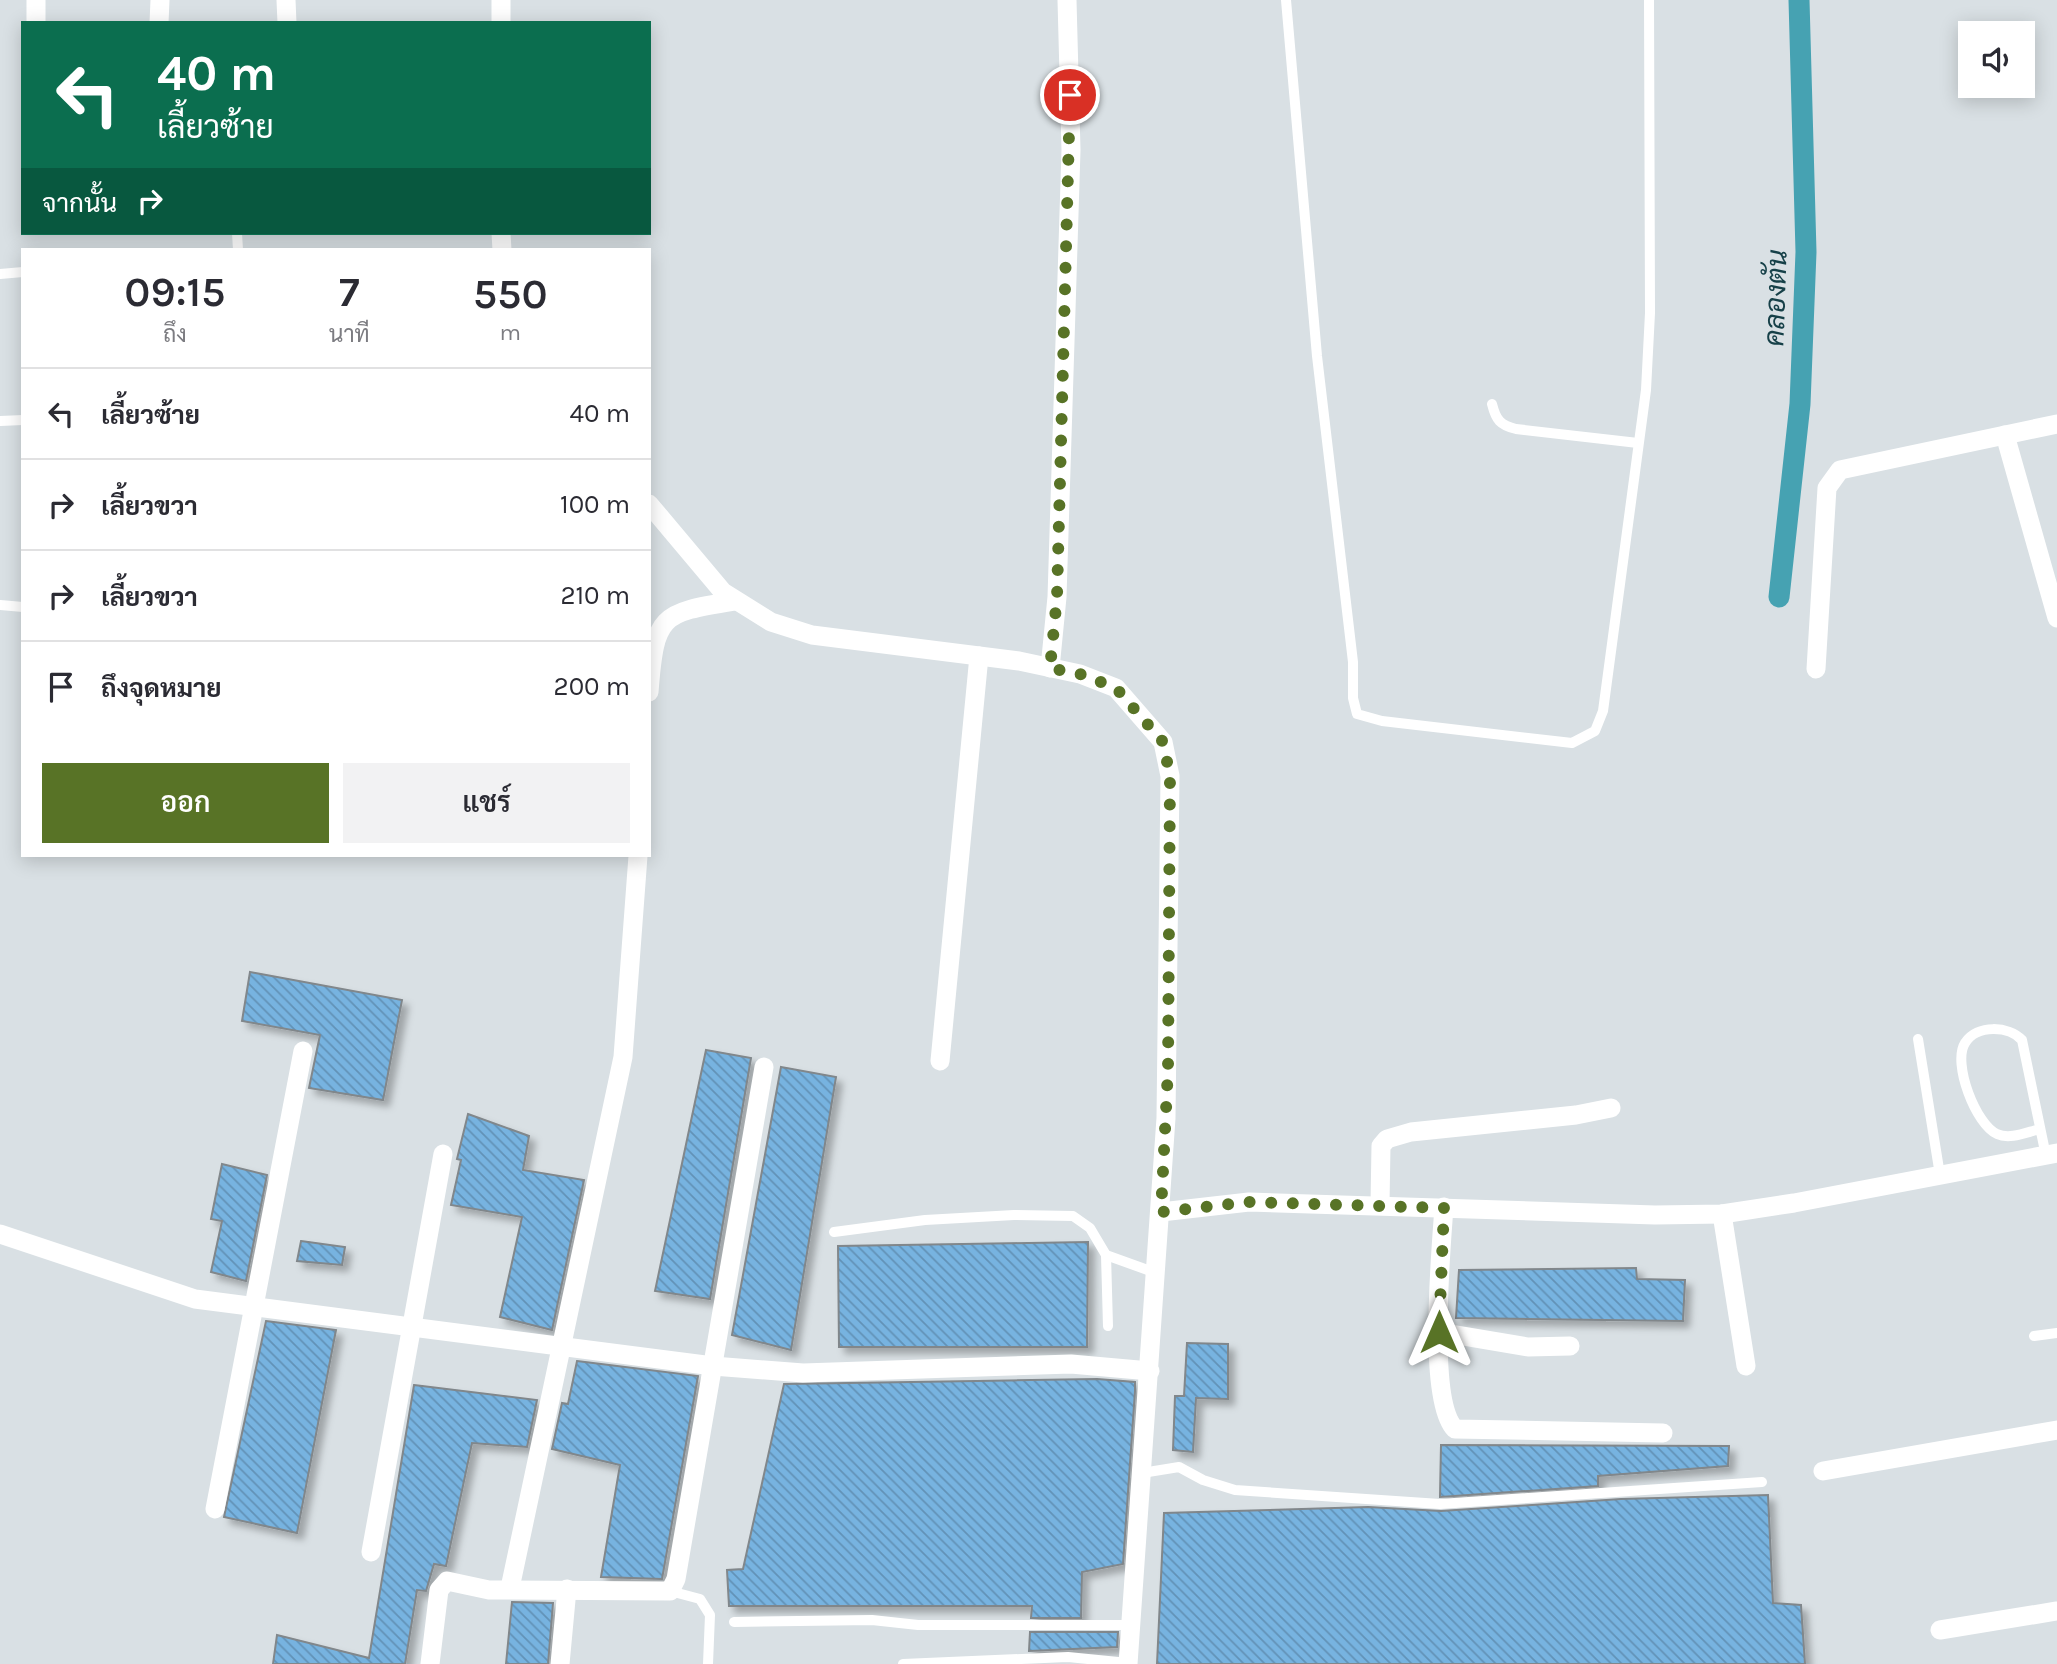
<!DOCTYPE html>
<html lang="th">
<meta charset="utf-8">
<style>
:root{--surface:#fff;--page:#f2f2f3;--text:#2b2b33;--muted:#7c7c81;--line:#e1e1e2;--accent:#587326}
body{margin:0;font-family:Karla,Sarabun,sans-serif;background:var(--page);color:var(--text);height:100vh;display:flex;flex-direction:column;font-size:26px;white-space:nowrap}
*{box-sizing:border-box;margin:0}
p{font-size:23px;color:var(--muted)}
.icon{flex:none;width:38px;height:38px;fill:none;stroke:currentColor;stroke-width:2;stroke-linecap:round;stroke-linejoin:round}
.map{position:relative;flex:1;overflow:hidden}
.sheet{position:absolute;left:21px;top:248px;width:630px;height:609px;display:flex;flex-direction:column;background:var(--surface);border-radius:0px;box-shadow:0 4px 18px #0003}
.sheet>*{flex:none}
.hud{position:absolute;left:21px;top:21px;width:630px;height:214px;border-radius:0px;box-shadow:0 4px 18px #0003;background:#0b6e4f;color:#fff;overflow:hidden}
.fabs{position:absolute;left:1958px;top:21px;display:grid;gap:14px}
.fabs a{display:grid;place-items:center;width:77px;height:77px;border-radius:0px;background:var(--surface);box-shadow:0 4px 18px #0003;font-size:35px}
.pin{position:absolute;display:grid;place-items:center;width:60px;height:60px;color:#fff;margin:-30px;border:4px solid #fff;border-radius:50%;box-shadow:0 2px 7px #0007}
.me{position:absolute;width:77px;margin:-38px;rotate:0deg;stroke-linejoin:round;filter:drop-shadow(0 0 5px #0008)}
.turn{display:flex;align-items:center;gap:24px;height:147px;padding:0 21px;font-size:32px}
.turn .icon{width:91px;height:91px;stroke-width:2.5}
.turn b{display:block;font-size:49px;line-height:60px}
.then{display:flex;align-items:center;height:66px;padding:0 21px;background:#0003;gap:14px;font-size:26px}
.eta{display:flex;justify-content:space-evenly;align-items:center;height:119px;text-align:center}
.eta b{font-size:42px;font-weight:600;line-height:49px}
.cta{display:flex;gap:14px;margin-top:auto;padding:14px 21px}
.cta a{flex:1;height:80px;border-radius:0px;background:var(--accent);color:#fff;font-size:28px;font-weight:600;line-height:80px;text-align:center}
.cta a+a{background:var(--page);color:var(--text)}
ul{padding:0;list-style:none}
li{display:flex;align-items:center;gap:21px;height:91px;padding:0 21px;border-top:2px solid var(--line)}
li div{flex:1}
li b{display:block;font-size:26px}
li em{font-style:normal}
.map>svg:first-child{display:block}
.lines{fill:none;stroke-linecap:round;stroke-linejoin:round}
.canal{stroke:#46a2b2;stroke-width:21}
.building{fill:url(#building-back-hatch);stroke:#81878b;stroke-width:2;filter:url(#shadow)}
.lane{stroke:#fff;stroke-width:10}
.street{stroke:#fff;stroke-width:19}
.route{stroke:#587326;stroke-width:12;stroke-dasharray:0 21.6}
.labels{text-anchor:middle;stroke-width:7;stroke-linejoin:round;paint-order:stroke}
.water-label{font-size:28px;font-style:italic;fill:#164048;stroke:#d9e0e4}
</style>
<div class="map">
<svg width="2057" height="1664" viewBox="0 0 2057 1664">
<defs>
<pattern id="building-back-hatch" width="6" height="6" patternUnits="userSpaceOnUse" patternTransform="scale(1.75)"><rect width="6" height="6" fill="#77b3e0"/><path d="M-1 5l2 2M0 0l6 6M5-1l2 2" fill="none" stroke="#6292b7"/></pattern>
<filter id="shadow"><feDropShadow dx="6" dy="6" stdDeviation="3.5" flood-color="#0004"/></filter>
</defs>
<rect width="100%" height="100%" fill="#d9e0e4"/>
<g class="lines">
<polyline class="canal" points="1779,597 1800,404 1806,252 1799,0"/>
</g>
<g class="building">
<polygon points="250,972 402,1000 383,1100 309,1088 320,1035 242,1021"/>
<polygon points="706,1050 751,1058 710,1299 655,1291"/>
<polygon points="781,1067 836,1077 791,1350 732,1335"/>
<polygon points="468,1114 529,1136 523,1170 584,1180 552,1330 500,1317 522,1217 451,1205 461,1160 457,1159"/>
<polygon points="222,1164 267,1175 246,1281 211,1272 222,1221 211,1219"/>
<polygon points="301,1241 345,1247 342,1265 297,1261"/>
<polygon points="1088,1242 1087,1347 839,1347 838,1246"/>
<polygon points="1636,1268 1637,1279 1685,1280 1683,1321 1456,1318 1459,1270"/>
<polygon points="266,1321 336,1330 297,1533 224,1517"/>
<polygon points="1187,1343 1228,1344 1228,1399 1196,1398 1193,1452 1173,1450 1175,1396 1184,1396"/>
<polygon points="577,1361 698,1376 662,1579 601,1577 620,1465 552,1449 562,1403 568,1404"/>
<polygon points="1097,1379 1135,1382 1135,1391 1123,1564 1082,1572 1081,1618 1031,1618 1032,1606 729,1606 727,1570 743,1569 784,1384"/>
<polygon points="414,1385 537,1400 527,1447 472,1443 446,1566 434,1564 426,1591 417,1590 405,1664 273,1664 277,1635 369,1658"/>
<polygon points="1441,1445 1729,1446 1728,1466 1598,1476 1598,1486 1440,1497"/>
<polygon points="1768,1495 1773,1603 1801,1605 1805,1664 1157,1664 1164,1513 1368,1507 1441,1511 1621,1499"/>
<polygon points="512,1602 553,1603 548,1664 506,1664"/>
<polygon points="1030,1632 1118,1632 1117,1647 1029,1651"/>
</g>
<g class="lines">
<g class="lane">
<polyline points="1286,0 1317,356 1353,662 1353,698 1357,714 1382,721 1572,743 1595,731 1603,711 1646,390 1650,313 1649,0"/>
<polyline points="237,233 238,250"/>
<polyline points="0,274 23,272"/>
<path d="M 1492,404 C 1496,420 1500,425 1516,429 L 1638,443"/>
<polyline points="0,421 23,420"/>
<polyline points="0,605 23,607"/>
<polyline points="1918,1039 1940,1175"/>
<path d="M 2040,1129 C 2027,1132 2010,1140 1997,1134 C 1976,1125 1952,1063 1965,1043 C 1977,1024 2009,1026 2022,1040 L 2046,1156"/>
<polyline points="834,1232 925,1220 1014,1215 1073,1216 1090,1228 1106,1255 1156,1273"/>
<polyline points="1106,1255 1108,1326"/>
<polyline points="2034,1336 2057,1333"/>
<polyline points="1142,1473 1179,1467 1203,1480 1235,1490 1440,1504 1762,1482"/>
<polyline points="670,1591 700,1599 710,1615 708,1664"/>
<polyline points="734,1622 872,1620 918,1625 1130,1625"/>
<polyline points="903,1664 1068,1657 1128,1663"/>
</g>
<g class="street">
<polyline points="286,0 287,23"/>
<polyline points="501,0 501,23"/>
<polyline points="36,23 36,0"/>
<polyline points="159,23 160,0"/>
<polyline points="501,233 502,250"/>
<polyline points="2005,435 2057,618"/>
<polyline points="649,504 723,592 771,622 812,635 1019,661 1080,674 1116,688 1163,742 1170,776 1166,1118 1128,1664"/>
<polyline points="1050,668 1057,597 1071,150 1067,0"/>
<polyline points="1816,669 1827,488 1840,470 2057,424"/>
<path d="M 649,692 C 655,615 660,613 734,601"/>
<polyline points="940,1061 979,656"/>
<polyline points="1380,1204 1381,1146 1387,1139 1411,1132 1576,1115 1611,1108"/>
<path d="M 1444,1207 C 1441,1250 1427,1401 1455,1429 L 1663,1433"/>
<polyline points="1161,1212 1249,1202 1655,1215 1722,1214 1794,1203 2057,1153"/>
<polyline points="1722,1214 1746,1366"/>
<polyline points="0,1234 195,1299 713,1366 803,1373 1071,1364 1150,1371"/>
<polyline points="1439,1332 1528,1347 1570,1346"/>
<polyline points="1823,1471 2057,1430"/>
<polyline points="215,1509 303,1051"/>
<polyline points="371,1552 443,1154"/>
<polyline points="510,1588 623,1057 638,856"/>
<polyline points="1940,1630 2057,1611"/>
<polyline points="430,1664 439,1590 447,1581 489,1590 670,1591 676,1579 764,1067"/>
<polyline points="560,1664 567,1589"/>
</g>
</g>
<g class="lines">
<polyline class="route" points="1070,95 1057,597 1050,668 1080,674 1116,688 1163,742 1170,776 1168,1069 1161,1212 1248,1202 1444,1208 1439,1332"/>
</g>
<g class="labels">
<g class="water-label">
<text transform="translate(1775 298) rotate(-88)" y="10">คลองตัน</text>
</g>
</g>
</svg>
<div class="fabs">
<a><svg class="icon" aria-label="sound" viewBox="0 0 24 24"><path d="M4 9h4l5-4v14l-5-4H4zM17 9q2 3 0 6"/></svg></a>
</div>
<div class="pin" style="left:1070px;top:95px;background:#d93025"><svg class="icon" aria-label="arrive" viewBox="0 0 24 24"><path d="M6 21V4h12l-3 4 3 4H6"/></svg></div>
<svg class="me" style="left:1439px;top:1332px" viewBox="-20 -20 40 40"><path d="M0-17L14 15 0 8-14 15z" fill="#587326" stroke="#fff" stroke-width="4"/></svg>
<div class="hud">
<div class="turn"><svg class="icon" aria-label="left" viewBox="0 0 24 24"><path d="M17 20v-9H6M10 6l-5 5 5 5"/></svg><div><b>40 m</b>เลี้ยวซ้าย</div></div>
<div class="then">จากนั้น<svg class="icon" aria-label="right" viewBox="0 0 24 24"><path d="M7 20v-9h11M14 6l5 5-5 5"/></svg></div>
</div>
<section class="sheet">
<div class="eta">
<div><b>09:15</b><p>ถึง</p></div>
<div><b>7</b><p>นาที</p></div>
<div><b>550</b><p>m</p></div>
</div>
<ul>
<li><svg class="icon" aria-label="left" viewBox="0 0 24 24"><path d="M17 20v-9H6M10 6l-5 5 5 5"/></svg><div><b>เลี้ยวซ้าย</b></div><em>40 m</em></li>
<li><svg class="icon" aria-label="right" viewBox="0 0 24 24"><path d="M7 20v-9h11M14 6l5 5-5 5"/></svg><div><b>เลี้ยวขวา</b></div><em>100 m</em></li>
<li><svg class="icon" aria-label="right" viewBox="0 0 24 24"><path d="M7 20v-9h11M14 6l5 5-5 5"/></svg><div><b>เลี้ยวขวา</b></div><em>210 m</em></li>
<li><svg class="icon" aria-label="arrive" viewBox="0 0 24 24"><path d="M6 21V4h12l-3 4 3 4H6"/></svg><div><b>ถึงจุดหมาย</b></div><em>200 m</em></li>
</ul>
<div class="cta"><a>ออก</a><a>แชร์</a></div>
</section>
</div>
